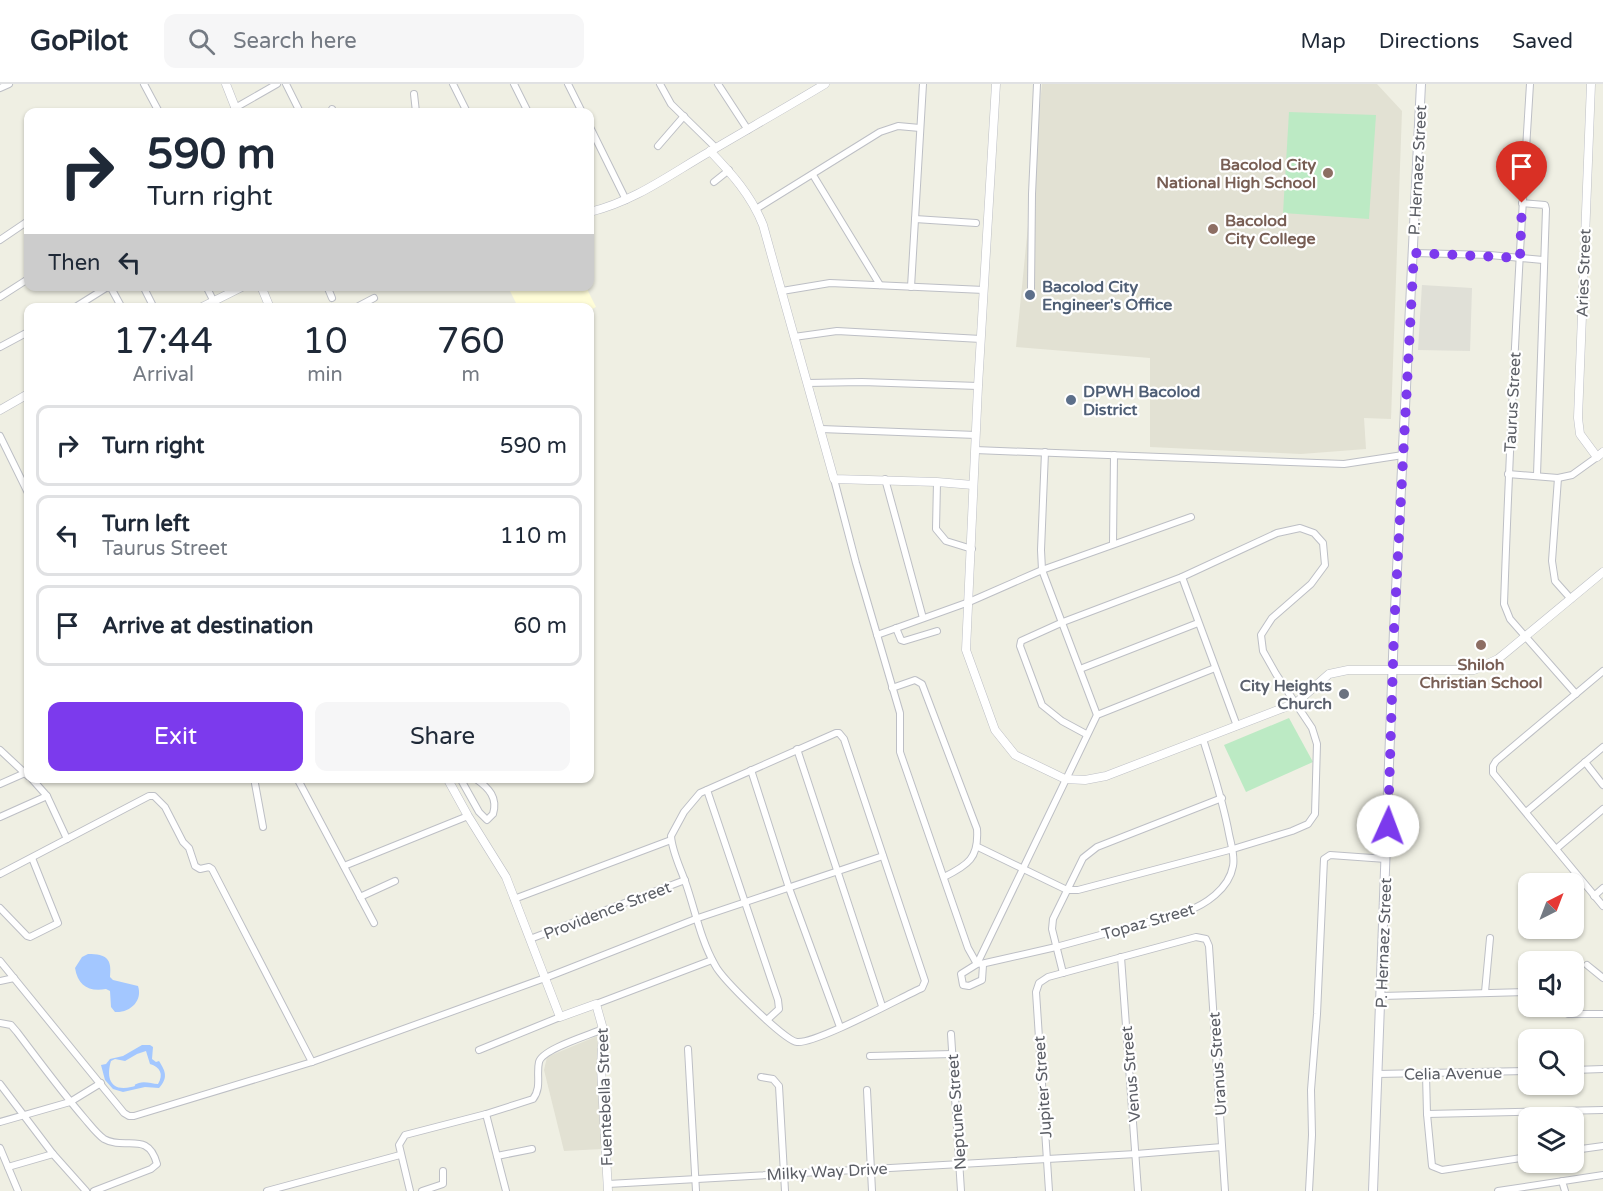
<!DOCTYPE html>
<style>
:root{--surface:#fff;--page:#f6f6f7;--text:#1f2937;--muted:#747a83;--line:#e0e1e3;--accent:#7c3aed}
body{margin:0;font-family:"Varela Round",sans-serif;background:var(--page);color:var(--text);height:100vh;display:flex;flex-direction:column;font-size:22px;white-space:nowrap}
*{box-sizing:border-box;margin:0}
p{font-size:20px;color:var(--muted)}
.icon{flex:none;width:33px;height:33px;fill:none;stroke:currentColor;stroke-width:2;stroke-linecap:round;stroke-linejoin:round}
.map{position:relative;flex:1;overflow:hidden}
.drawer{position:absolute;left:24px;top:219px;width:570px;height:480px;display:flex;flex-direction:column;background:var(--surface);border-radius:12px;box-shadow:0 2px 4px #0004}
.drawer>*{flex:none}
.banner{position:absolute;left:24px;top:24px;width:570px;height:183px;border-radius:12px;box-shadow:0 2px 4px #0004;background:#fff;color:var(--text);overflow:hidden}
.needle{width:39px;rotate:42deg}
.tools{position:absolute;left:1518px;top:789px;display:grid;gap:12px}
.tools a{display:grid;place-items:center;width:66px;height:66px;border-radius:12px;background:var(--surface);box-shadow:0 2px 4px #0004;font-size:30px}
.pin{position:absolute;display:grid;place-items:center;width:51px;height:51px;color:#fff;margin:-62px -26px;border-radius:50% 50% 50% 0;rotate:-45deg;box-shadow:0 0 6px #0007}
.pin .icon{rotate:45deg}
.me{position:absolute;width:66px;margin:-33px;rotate:2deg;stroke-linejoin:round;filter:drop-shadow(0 0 4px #0008)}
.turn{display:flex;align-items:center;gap:21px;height:126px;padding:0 24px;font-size:27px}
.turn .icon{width:78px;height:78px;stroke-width:2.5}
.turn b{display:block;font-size:42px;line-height:51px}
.then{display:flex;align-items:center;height:57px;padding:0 24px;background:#0003;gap:12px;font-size:22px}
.eta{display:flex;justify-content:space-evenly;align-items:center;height:102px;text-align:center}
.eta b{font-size:36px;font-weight:600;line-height:42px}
.button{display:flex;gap:12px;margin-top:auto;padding:12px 24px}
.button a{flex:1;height:69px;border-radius:12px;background:var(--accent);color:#fff;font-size:24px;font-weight:600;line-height:69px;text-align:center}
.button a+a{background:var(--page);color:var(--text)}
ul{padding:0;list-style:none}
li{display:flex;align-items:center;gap:18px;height:81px;margin:0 12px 9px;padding:0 12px;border:3px solid var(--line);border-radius:12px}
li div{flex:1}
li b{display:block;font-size:22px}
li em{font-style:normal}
header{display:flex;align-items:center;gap:36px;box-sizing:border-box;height:84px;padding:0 30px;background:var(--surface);border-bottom:2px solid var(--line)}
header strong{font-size:28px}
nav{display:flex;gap:33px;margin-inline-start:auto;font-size:21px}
.search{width:420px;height:54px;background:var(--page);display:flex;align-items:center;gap:15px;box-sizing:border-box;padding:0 21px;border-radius:12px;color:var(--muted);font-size:22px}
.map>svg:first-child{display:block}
.commercial{fill:#fffdd8}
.industrial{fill:#e0e0d7}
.education{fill:#e2e1d3}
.green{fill:#bceac4}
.water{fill:#a3c7ff;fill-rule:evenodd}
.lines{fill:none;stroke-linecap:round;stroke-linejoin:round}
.minor-casing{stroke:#bdbfc5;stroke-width:8}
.tertiary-casing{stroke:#bdbfc5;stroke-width:9}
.secondary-casing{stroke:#bfc1ca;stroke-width:10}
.minor{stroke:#fff;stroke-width:6}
.tertiary{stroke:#fff;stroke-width:8}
.secondary{stroke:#fff;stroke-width:8}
.route{stroke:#7c3aed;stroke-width:10;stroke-dasharray:0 18}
.education-dot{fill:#8d6e63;stroke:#fff;stroke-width:2}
.service-dot{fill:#5c6f8a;stroke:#fff;stroke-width:2}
.worship-dot{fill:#6b7280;stroke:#fff;stroke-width:2}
.labels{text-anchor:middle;stroke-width:4.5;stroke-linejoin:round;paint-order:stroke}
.education-label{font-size:16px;font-weight:bold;fill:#785e54;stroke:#fff;text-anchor:end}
.street-label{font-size:16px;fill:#5b5e65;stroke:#fff}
.service-label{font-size:16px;font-weight:bold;fill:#4e5e75;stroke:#fff;text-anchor:start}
.worship-label{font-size:16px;font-weight:bold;fill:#5b616d;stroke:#fff;text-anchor:end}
</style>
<header>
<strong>GoPilot</strong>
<div class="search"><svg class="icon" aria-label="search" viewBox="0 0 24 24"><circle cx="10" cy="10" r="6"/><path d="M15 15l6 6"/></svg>Search here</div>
<nav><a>Map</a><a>Directions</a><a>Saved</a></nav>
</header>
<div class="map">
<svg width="1603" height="1107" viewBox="0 0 1603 1107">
<rect width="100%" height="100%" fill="#efefe3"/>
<polygon class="commercial" points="508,203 586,203 596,223 590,226 590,224 518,223"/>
<polygon class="industrial" points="1422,201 1472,204 1470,267 1418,266"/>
<g class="education">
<polygon points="1042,0 1377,0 1402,27 1391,335 1364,334 1366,365 1301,370 1150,363 1150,274 1016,263"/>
<polygon points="597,952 602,1065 564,1067 544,986 547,973"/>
</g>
<g class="green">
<polygon points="1289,28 1376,31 1369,135 1283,129"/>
<polygon points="1289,634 1313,678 1246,708 1224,661"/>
</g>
<g class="water">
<path d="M 88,870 C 107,870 112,875 110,893 L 113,896 L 138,902 C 143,917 130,929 115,928 L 111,923 L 110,907 L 106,905 C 89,908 78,902 75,884 L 82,873 Z"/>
<path d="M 142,961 L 150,961 L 153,963 L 152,975 L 156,978 L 159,977 C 166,988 168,994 159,1004 L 145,1003 L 123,1008 L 113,1005 L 105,996 L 101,981 L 106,980 L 110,975 L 123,972 ZM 146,967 L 150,980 C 160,983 164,990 158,1000 C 152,1000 145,997 139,999 C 130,1002 140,1001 131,1003 C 110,1008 106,993 111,977 L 115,975 L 125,977 L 137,970 Z"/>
</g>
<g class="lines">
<defs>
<g id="minor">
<polyline points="144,0 159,28"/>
<polyline points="286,0 300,28"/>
<polyline points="453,0 467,28"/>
<polyline points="514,0 528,28"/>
<polyline points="568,0 582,28"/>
<polyline points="660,0 671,20 716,64"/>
<polyline points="718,0 748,46"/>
<path d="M 1530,0 C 1519,173 1510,347 1504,520 L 1510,535 L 1576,610"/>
<polyline points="0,4 9,0"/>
<polyline points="414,10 416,28"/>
<polyline points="235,24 277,0"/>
<polyline points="331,28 332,25"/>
<polyline points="590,43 626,116"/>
<polyline points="658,62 684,32"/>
<polyline points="813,91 880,201"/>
<polyline points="714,98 729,86"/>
<polyline points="1522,119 1545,121 1546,125 1537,391"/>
<polyline points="756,125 880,48 898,42 920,44"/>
<polyline points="915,135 976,139"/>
<polyline points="0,156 28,137"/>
<polyline points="1414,169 1490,171 1543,176"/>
<polyline points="110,202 122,224"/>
<polyline points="143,202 154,224"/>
<polyline points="206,202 214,218"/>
<polyline points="327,202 332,214"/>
<polyline points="911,203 923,0"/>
<polyline points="1031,205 1032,110 1037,0"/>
<polyline points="782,207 830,199 984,206"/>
<polyline points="0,213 28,195"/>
<polyline points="74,224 109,202"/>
<polyline points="355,224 374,214"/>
<polyline points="794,253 837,247 981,255"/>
<polyline points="0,263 28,248"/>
<polyline points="807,299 862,298 978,302"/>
<polyline points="821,345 976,351"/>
<polyline points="0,352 28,409"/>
<polyline points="975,366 1344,380 1403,371"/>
<polyline points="1045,368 1041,466 1042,486 1097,631"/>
<polyline points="1508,390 1558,394 1572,391 1597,373"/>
<polyline points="1558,394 1552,477 1555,497 1571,515"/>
<polyline points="834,395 856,479 900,629 900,668 968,864 977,880"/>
<polyline points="885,395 923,534"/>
<polyline points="937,398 936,445 946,457 972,465"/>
<polyline points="1113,460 1114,371"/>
<polyline points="1182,493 1237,642"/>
<polyline points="896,544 901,556 904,557 937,547"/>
<polyline points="877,551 969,518 1042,486 1191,433"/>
<polyline points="1080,585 1198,539"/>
<polyline points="1603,587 1496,677 1493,682 1493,689 1603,822"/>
<path d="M 892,604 L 915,596 L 922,600 L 977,745 C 979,774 968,781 944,793"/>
<path d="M 836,649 L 839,649 L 844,655 L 925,897 L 922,904 C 900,914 816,960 797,958 C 785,957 722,895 715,881 C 701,857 695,826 686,800 C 681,785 672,768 671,752 L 684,728 L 700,709 Z"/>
<polyline points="797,665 882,922"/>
<polyline points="0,666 28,692"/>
<polyline points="1585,678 1603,701"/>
<polyline points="751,686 789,804 840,943"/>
<polyline points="31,694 47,712 67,755"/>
<polyline points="254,694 263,743"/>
<polyline points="297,694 374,839"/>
<path d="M 460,694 L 479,728 L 487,736 L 493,730 C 498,714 489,704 476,695"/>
<polyline points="0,700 25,689"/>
<polyline points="707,706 778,916 779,925 767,936"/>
<polyline points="1526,728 1603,663"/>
<polyline points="0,733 47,712"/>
<polyline points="978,763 1067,806 1078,806 1233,765 1292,747 1308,740 1315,730 1317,660 1312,644 1276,590 1263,567 1261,551 1272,534 1311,500 1325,481 1323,459 1314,449 1300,444 1277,449 1182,493 1063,538 1021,557 1020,562 1042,621 1062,637 1086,650"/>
<polyline points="1556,765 1603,725"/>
<polyline points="344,782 468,732"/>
<polyline points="0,790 149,712 154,712 165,723 183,758 189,764 195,782 200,785 209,783 212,785 312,978"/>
<polyline points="1594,812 1603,804"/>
<polyline points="360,813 395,797"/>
<polyline points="514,815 671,756"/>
<polyline points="0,824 27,852 30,853 58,839 32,774"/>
<polyline points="530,855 685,796"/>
<polyline points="1121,873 1138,1107"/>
<polyline points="0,877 124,1029 129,1032 134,1032 312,978 545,894 698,834 883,772"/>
<path d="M 981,880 L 1056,863 L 1185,828 C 1205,821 1229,805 1233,782 C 1235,772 1231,760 1229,750 C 1223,717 1213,687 1203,655"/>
<polyline points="983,881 982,896 969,902 963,901 961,890 977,880 1097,631 1215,584"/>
<polyline points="1587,881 1603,894"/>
<polyline points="1063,889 1052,845 1053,835 1083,774 1097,763 1222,714"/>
<polyline points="0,897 14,894"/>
<polyline points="1485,908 1490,854"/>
<polyline points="1382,912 1528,908"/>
<polyline points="596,920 712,876"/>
<polyline points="1556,922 1568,930 1603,930"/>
<path d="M 0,939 L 11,941 L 17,948 C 39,977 61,1007 85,1035 C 91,1042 97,1050 104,1055 C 125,1067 148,1046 157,1080 L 151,1085 L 94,1107"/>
<polyline points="951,950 961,1107"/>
<polyline points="688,965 696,1107"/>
<polyline points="479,966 560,933"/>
<polyline points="870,972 953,970"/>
<polyline points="1574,986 1603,985"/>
<polyline points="1377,990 1528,987"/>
<polyline points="1426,990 1427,1030 1432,1082 1442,1086 1528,1073"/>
<polyline points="761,993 773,995 779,1002 785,1107"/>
<polyline points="0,1000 53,1070 86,1107"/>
<polyline points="867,1006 872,1107"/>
<polyline points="486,1030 506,1107"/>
<polyline points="1427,1030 1603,1026"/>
<polyline points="0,1038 70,1018 101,999"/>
<polyline points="0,1064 18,1107"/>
<polyline points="1574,1066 1603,1062"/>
<polyline points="497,1072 532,1065"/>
<polyline points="8,1083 53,1070"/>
<polyline points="1562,1097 1565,1107"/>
<polyline points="608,1100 1136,1070 1222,1063"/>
<polyline points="267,1107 400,1071"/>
<path d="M 410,1107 L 399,1061 L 405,1051 L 486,1030 L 533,1015 C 542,1003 536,991 539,978 C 542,965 590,951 603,945"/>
<polyline points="422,1107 443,1100 443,1087"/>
<polyline points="1049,1107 1036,908 1039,899 1048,893 1196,853 1206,855 1209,862 1225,1107"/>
<polyline points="1309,1107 1312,1051 1311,1006 1317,930 1324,775 1330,771 1386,775"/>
<polyline points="1498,1107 1603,1091"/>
</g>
<g id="tertiary">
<polyline points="226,0 237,28"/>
<polyline points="996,0 978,302 966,566 995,646 1015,671 1065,695 1085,696 1106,692 1296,619 1329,590 1348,586 1474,586 1498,575 1603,488"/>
<polyline points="1591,0 1578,334 1580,350 1597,373 1603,368"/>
<path d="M 710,67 C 732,90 751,111 763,141 L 834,395 L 937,398 L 973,401"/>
<path d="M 590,128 C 635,117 669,91 709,68 C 748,45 787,23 825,0"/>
<polyline points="261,202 270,224"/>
<polyline points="200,224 244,202"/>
<polyline points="0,326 28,310"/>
<polyline points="447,694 468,732 506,793 560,933 596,920 603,945 601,983 608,1107"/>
</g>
<polyline id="secondary" points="1373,1107 1394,546 1421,0"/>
</defs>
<use href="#minor" class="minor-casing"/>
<use href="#tertiary" class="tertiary-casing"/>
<use href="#secondary" class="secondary-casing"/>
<use href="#minor" class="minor"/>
<use href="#tertiary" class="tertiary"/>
<use href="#secondary" class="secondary"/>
</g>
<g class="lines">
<polyline class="route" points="1388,742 1394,546 1414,169 1520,174 1522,119"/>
</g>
<g class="education-dot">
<circle cx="1328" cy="89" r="6"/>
<circle cx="1213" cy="145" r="6"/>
<circle cx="1481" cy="561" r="6"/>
</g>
<g class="service-dot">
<circle cx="1030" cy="211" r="6"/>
<circle cx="1071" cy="316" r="6"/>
</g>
<circle class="worship-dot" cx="1344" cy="610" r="6"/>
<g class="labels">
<g class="education-label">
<text x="1316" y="86">Bacolod City<tspan x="1316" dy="18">National High School</tspan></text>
<text x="1225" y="142" text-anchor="start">Bacolod<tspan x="1225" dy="18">City College</tspan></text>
<text x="1481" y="586" text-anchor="middle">Shiloh<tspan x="1481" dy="18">Christian School</tspan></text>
</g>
<g class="street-label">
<text transform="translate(1417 86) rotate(-87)" y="6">P. Hernaez Street</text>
<text transform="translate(1583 189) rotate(-88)" y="6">Aries Street</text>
<text transform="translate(1512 318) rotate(-87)" y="6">Taurus Street</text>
<text transform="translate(607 826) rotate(-21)" y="6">Providence Street</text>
<text transform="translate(1148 837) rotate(-16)" y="6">Topaz Street</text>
<text transform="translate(1383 859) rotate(-88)" y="6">P. Hernaez Street</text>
<text transform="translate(1217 980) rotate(-94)" y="6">Uranus Street</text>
<text transform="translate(1453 989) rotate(-1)" y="6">Celia Avenue</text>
<text transform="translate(1130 990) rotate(-95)" y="6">Venus Street</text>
<text transform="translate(1042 1003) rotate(-94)" y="6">Jupiter Street</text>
<text transform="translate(604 1013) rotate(-92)" y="6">Fuentebella Street</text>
<text transform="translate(956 1028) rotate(-94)" y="6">Neptune Street</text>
<text transform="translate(827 1087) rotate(-3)" y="6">Milky Way Drive</text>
</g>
<g class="service-label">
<text x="1042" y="208">Bacolod City<tspan x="1042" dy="18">Engineer's Office</tspan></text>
<text x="1083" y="313">DPWH Bacolod<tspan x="1083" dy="18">District</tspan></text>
</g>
<g class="worship-label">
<text x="1332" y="607">City Heights<tspan x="1332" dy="18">Church</tspan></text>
</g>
</g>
</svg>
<div class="tools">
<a><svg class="needle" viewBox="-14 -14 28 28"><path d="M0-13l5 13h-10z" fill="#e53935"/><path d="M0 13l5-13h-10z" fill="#747a83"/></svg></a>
<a><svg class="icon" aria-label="sound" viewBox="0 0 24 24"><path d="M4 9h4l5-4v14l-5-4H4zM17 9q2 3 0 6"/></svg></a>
<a><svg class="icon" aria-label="search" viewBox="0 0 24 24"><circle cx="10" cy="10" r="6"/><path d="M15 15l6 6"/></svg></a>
<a><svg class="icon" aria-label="layers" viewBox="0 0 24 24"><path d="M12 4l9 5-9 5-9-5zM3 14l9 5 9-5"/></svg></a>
</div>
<div class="pin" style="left:1522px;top:119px;background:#d93025"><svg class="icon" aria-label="arrive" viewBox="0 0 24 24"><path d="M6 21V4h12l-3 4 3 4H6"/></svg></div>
<svg class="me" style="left:1388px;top:742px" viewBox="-20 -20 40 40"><circle r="19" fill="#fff"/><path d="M0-13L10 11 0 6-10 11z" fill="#7c3aed"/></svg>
<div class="banner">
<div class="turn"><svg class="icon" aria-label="right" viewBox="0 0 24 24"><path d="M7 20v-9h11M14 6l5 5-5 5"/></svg><div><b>590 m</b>Turn right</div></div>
<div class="then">Then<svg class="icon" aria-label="left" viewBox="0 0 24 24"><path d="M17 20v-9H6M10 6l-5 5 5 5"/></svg></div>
</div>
<section class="drawer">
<div class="eta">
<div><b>17:44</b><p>Arrival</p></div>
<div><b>10</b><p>min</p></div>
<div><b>760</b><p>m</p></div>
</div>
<ul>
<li><svg class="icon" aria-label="right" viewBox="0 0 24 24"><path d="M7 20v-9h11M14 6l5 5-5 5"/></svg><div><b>Turn right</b></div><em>590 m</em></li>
<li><svg class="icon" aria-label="left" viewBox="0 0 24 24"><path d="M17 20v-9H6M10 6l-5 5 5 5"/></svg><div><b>Turn left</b><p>Taurus Street</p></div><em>110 m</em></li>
<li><svg class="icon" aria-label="arrive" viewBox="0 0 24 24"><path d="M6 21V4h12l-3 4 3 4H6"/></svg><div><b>Arrive at destination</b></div><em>60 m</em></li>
</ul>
<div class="button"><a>Exit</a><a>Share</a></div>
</section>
</div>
